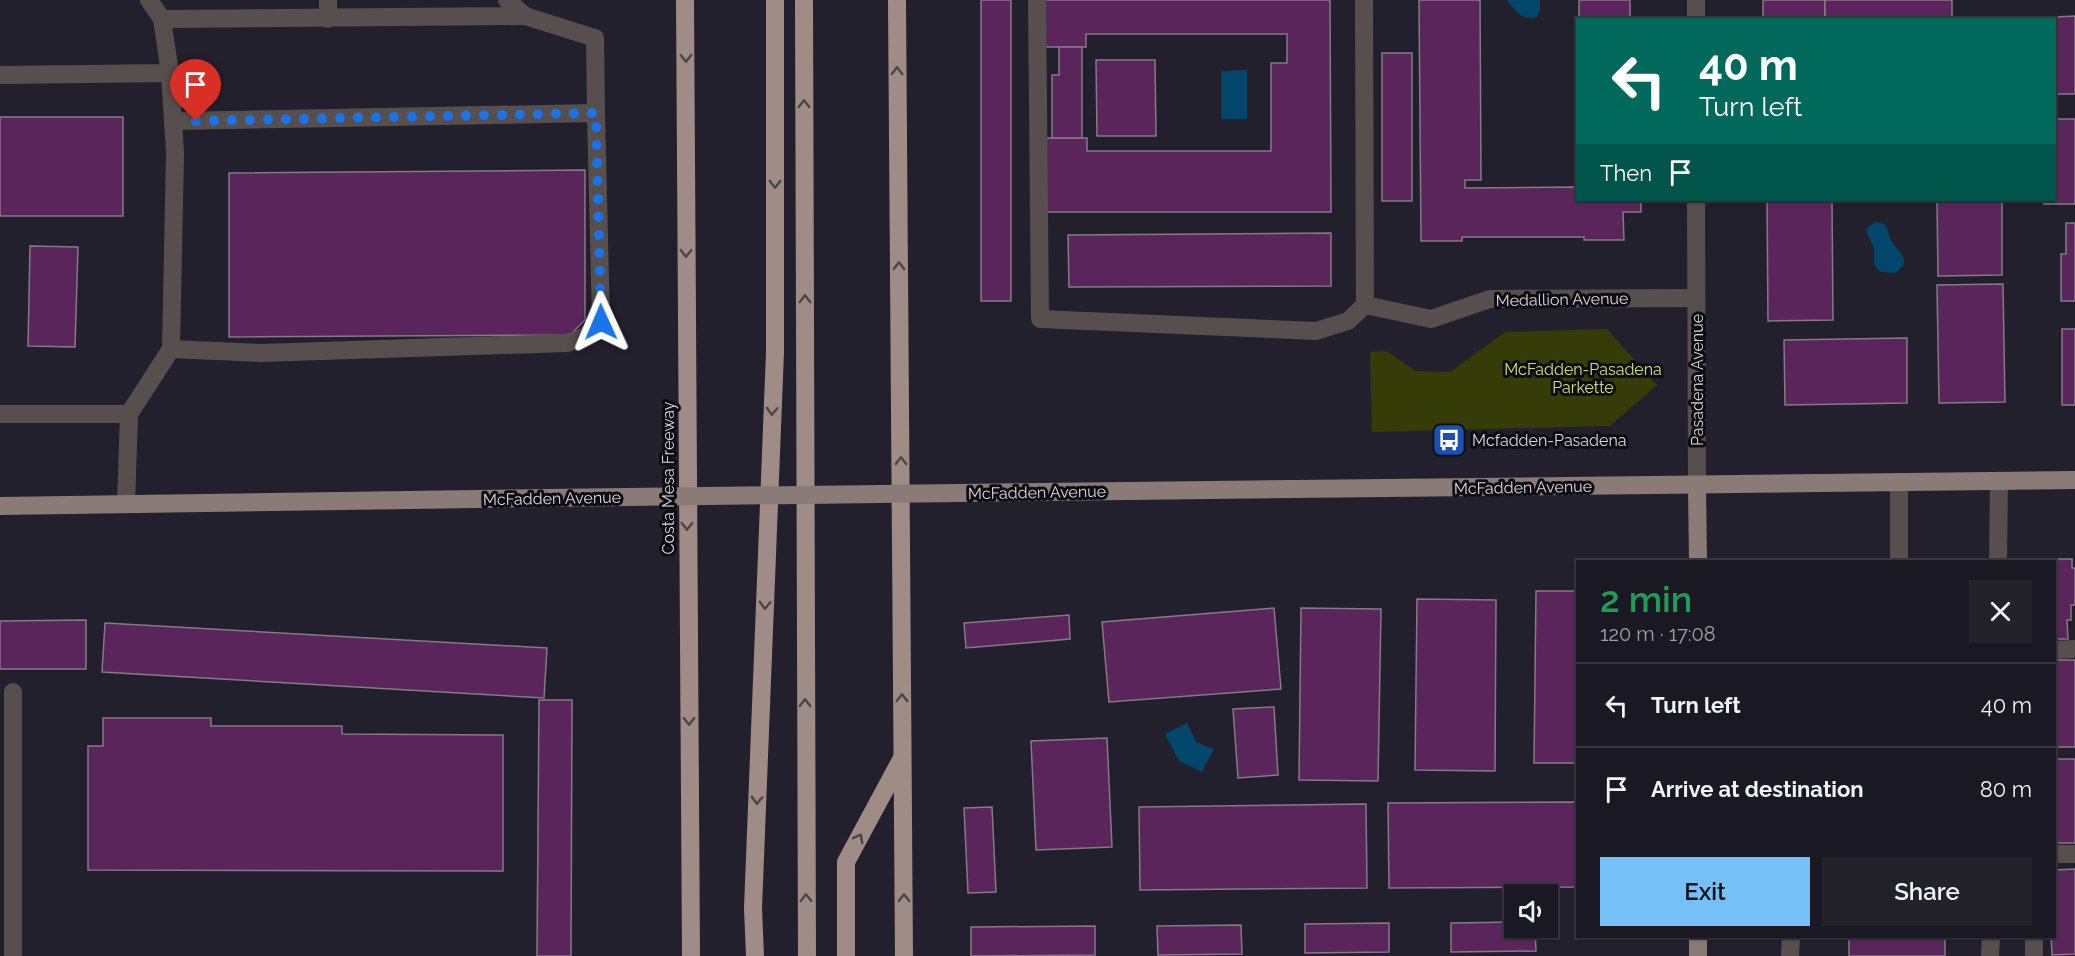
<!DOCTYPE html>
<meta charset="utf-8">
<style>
:root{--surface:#1a1822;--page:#23212a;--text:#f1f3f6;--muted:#9fa0a5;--line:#383740;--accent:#75c0f6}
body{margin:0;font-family:Raleway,sans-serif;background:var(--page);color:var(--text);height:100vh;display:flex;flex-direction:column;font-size:22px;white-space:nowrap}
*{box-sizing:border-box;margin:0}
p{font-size:20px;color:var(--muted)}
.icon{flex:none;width:33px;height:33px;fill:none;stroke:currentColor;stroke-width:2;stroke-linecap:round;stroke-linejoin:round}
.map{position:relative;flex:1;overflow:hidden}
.side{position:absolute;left:1576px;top:560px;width:480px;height:378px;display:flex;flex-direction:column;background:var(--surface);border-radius:0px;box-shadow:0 2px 4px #0004,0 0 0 2px var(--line)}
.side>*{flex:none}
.hud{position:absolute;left:1576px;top:18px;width:480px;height:183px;border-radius:0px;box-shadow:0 2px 4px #0004,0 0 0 2px var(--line);background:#00695c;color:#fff;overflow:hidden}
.controls{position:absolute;left:1504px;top:884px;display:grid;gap:12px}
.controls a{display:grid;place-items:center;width:54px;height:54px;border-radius:0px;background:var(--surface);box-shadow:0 2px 4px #0004,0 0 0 2px var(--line);font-size:30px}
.pin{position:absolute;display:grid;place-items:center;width:51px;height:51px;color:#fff;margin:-62px -26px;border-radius:50% 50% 50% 0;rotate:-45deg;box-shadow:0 0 6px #0007}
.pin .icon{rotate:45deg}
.me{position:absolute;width:66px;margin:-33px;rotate:359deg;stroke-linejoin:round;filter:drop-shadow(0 0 4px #0008)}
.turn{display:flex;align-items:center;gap:21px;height:126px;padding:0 24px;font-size:27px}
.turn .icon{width:78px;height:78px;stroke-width:2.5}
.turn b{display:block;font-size:42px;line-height:51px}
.then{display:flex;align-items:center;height:57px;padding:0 24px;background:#0003;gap:12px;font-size:22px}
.round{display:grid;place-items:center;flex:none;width:63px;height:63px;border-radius:0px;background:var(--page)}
.summary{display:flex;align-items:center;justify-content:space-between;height:102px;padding:0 24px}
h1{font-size:36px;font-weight:600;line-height:45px;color:#1e9e55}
.button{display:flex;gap:12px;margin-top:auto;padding:12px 24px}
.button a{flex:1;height:69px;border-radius:0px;background:var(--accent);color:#111;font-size:24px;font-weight:600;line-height:69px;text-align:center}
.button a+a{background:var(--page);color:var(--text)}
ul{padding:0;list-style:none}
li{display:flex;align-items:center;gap:18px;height:84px;padding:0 24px;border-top:2px solid var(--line)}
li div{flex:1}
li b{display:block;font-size:22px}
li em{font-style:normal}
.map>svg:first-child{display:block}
.green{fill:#353c08}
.water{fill:#00476b}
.building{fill:#5a255b;stroke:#867986;stroke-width:1.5}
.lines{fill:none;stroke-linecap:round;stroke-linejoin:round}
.minor{stroke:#574f4d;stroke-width:18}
.major{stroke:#8b7b77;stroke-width:18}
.highway{stroke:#9f8c87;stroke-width:18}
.major-bridge{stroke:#8b7b77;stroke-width:18}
.oneway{stroke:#4e4546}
.route{stroke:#1a73e8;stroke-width:10;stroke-dasharray:0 18}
.labels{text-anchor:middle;stroke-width:6;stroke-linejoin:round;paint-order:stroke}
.street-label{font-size:16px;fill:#dad9e2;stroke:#0c0b11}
.park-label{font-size:16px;fill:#cde173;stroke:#0c0b11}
.poi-label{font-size:16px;fill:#dad9e2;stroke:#0c0b11;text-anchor:start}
</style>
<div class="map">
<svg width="2075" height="956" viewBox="0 0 2075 956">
<rect width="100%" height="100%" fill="#23202d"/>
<polygon class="green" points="1607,329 1657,385 1610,426 1372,432 1370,352 1387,351 1415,371 1450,372 1505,332"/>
<g class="water">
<path d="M 1507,0 L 1540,0 L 1540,11 L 1537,17 C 1523,21 1515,11 1507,0 Z"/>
<polygon points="1247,70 1247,119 1221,119 1221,71"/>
<path d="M 1876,222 L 1884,224 C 1889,229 1888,236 1892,242 C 1900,253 1913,261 1895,273 L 1881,272 C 1868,263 1877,257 1873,246 C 1869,235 1860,230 1876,222 Z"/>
<polygon points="1187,723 1196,742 1214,749 1202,772 1179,761 1165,734"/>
</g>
<g class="building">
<rect x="981" y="0" width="30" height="301"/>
<polygon points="1045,0 1330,0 1331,212 1045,212 1045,138 1087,138 1087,151 1271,151 1271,63 1287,63 1287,34 1086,34 1086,47 1045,47"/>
<polygon points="1419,0 1480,0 1481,180 1465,180 1465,188 1578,187 1578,200 1641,200 1641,212 1623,212 1624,240 1584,240 1584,237 1462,237 1462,241 1421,241"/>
<rect x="1579" y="0" width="51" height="20"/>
<rect x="1763" y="0" width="62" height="20"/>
<rect x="1825" y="0" width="127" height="20"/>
<polygon points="2075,16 2075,94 2055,94 2055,20 2036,18"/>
<polygon points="1059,47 1082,47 1082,138 1052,138 1052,75 1059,75"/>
<rect x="1382" y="53" width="30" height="148"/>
<polygon points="1096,60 1155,60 1156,136 1097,136"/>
<rect x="0" y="117" width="123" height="99"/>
<polygon points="2057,119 2075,119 2075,204 2044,204 2044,200 2055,200"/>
<polygon points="585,170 585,320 570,335 229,337 229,173"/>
<polygon points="1767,200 1832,200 1833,320 1768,321"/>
<polygon points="1937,200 2002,200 2002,275 1938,276"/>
<polygon points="2066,223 2075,223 2075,301 2061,301 2061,254 2066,254"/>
<polygon points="1331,233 1331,286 1069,287 1068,235"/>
<polygon points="30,246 78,247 75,347 28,346"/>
<polygon points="2003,284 2005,402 1939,403 1937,285"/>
<rect x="2062" y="329" width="13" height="76"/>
<polygon points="1907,338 1907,403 1785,405 1784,340"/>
<polygon points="2030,559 2072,559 2072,568 2075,568 2075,605 2071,605 2071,620 2067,620 2068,639 2055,639 2055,561 2030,561"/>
<polygon points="1536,591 1578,591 1578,763 1534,763"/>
<polygon points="1417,599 1496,600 1495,771 1415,770"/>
<polygon points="1274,608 1281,689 1109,702 1102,622"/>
<polygon points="1301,608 1381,609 1378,781 1299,780"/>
<polygon points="1069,615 1070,639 966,648 964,623"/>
<polygon points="86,620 86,669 0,669 0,621"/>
<polygon points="105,623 547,648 544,698 102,672"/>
<rect x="2055" y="660" width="20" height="87"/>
<polygon points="539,700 572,700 571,956 537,956"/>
<polygon points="1274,707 1278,775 1238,778 1233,709"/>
<polygon points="103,718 211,718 211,726 342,726 342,734 503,735 503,871 88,870 88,746 103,746"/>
<polygon points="1107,738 1112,847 1036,850 1031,741"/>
<rect x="2055" y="759" width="20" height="84"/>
<polygon points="1578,802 1578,887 1389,888 1388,803"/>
<polygon points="1366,804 1367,888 1140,890 1139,807"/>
<polygon points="992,807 996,892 968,893 964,808"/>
<polygon points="2075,869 2075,954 2052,955 2051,936 2055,936 2055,870"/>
<polygon points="1515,922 1515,927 1535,927 1536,951 1451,952 1451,923"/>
<polygon points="1389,923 1389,952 1305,953 1305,924"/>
<polygon points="1241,925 1242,954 1158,955 1157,926"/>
<polygon points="1095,926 1095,955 971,956 971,927"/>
<rect x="1849" y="936" width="96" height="20"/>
</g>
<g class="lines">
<g class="minor">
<polyline points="149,0 162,19"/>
<polyline points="328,0 328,19"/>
<polyline points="1037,0 1040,319 1316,331 1348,321 1365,305 1431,319 1490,299 1696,298"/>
<polyline points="1364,0 1365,305"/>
<polyline points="1696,0 1696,20"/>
<polyline points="525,16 595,38 596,113"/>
<polyline points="0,75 170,73 162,19 525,16 507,0"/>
<polyline points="1696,200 1697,485"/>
<polyline points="171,349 261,353 567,343 584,337 601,322 596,113 173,121"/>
<polyline points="0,414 129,414"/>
<polyline points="126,504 129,414 171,349 175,153 170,73"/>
<polyline points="1899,561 1899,483"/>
<polyline points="1998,561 1999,481"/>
<polyline points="2055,650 2075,649"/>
<polyline points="13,692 13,956"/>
<polyline points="2055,854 2075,854"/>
<polyline points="2034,953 2034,936"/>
<polyline points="1790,956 1791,936"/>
<polyline points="1990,956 1991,936"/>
</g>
<g class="major">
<polyline points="1697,485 1698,561"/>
<polyline points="1042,492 2075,480"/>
<polyline points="0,506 547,498"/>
<polyline points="1698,956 1698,936"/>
</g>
<g class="highway">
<polyline points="685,0 691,956"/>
<polyline points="804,0 807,956"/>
<polyline points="897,0 904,956"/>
<polyline points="755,956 753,908 775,352 775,0"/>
<polyline points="846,956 846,862 902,758"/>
</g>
<polyline class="major-bridge" points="547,498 1042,492"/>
</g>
<defs><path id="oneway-chevron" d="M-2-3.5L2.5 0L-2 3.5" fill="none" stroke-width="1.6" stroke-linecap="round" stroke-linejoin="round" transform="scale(1.5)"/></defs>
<g class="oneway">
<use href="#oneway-chevron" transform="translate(686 58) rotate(90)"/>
<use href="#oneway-chevron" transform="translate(897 71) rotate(-90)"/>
<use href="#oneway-chevron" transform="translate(804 104) rotate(-90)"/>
<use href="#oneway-chevron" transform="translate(775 184) rotate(90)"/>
<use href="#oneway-chevron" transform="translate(686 253) rotate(90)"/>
<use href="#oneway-chevron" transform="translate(899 266) rotate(-90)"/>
<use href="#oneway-chevron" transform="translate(805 299) rotate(-90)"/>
<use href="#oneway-chevron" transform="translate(772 411) rotate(92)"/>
<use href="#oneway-chevron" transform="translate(901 461) rotate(-90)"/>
<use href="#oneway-chevron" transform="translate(687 526) rotate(90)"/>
<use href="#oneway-chevron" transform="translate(765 605) rotate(92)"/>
<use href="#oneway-chevron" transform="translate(902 698) rotate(-90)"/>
<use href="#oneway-chevron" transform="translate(805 703) rotate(-90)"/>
<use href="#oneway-chevron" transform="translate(689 721) rotate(90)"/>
<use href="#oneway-chevron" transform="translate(757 800) rotate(92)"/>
<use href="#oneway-chevron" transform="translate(859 838) rotate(-62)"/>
<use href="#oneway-chevron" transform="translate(806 898) rotate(-91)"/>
<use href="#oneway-chevron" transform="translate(904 898) rotate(-90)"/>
</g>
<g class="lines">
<polyline class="route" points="196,121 596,113 601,322"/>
</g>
<defs>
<symbol id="bus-square" viewBox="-11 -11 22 22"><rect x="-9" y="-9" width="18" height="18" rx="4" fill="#1a4fb4" stroke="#0c0b11"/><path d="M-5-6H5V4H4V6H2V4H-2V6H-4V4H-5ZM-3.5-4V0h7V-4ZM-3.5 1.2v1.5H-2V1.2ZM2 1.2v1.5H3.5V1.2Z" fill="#fff"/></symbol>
</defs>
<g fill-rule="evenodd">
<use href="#bus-square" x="1430" y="421" width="38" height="38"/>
</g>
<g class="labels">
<g class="street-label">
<text transform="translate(1562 299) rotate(-1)" y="6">Medallion Avenue</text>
<text transform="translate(1697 380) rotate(-90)" y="6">Pasadena Avenue</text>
<text transform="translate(668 478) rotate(-90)" y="6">Costa Mesa Freeway</text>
<text transform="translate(1523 487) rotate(-1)" y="6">McFadden Avenue</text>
<text transform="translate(1037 492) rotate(-1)" y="6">McFadden Avenue</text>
<text transform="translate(552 498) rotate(-1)" y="6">McFadden Avenue</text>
</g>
<g class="park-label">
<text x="1583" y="375">McFadden-Pasadena<tspan x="1583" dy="18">Parkette</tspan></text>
</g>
<g class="poi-label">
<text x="1472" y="446">Mcfadden-Pasadena</text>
</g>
</g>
</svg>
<div class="controls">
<a><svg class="icon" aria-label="sound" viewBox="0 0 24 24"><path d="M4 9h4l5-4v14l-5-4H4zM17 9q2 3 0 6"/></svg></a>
</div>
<div class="pin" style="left:196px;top:121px;background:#d93025"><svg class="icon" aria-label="arrive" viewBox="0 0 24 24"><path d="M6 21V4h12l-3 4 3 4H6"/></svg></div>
<svg class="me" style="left:601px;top:322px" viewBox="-20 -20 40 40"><path d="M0-17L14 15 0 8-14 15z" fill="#1a73e8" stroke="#fff" stroke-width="4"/></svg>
<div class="hud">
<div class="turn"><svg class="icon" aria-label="left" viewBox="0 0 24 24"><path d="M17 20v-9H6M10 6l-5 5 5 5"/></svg><div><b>40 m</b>Turn left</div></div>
<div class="then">Then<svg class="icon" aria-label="arrive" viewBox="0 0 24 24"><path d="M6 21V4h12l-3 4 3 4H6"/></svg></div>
</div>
<section class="side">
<div class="summary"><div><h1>2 min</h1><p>120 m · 17:08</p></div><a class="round"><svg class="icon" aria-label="close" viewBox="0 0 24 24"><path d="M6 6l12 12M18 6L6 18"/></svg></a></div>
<ul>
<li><svg class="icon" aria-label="left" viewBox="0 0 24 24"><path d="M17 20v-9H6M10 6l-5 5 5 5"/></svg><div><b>Turn left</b></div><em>40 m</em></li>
<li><svg class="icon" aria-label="arrive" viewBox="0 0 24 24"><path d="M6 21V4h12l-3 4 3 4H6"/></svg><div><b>Arrive at destination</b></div><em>80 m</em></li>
</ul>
<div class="button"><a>Exit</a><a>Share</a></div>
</section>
</div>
